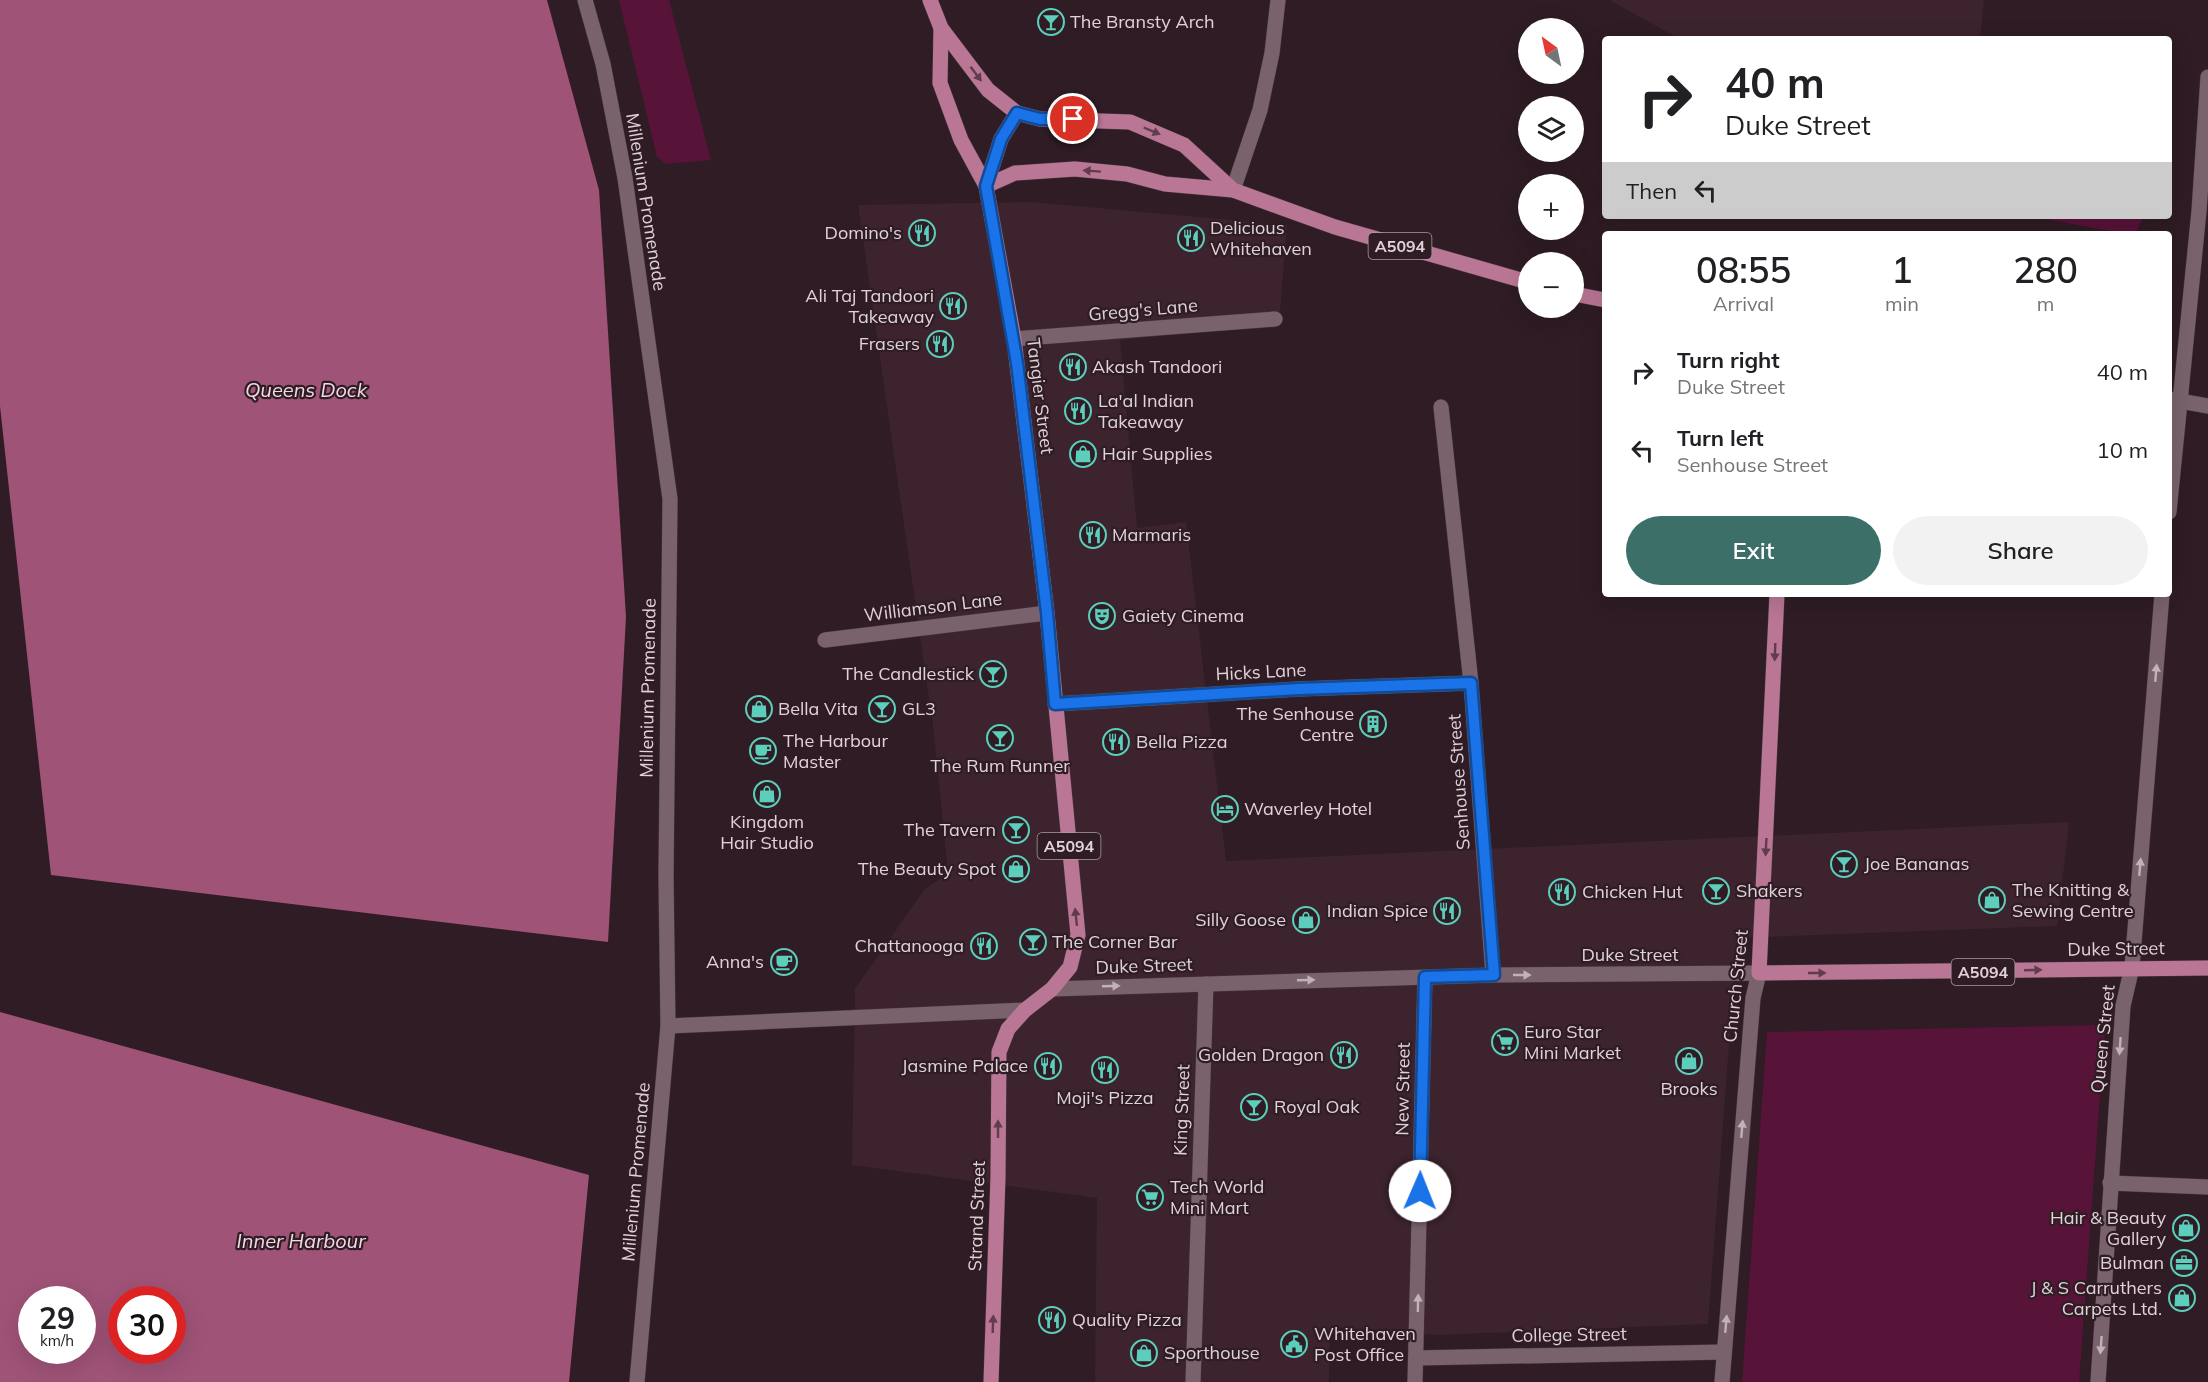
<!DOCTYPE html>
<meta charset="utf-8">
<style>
:root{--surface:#fff;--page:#f2f2f2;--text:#202124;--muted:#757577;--accent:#3b6f68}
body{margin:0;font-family:Mulish,sans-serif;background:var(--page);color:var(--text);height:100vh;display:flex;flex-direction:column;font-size:22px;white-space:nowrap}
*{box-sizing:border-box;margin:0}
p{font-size:20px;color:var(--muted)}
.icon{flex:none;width:33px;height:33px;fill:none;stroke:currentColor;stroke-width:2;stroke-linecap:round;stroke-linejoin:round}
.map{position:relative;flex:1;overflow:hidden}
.drawer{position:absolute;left:1602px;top:231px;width:570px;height:366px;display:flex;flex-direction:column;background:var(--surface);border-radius:6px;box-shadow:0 6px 24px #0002}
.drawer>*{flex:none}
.guide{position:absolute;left:1602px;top:36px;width:570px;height:183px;border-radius:6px;box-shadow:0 6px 24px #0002;background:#fff;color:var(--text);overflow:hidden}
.needle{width:39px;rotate:327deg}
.tools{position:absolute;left:1518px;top:18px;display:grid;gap:12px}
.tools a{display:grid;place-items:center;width:66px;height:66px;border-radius:50%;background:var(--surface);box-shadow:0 6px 24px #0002;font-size:30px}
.speed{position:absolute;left:18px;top:1286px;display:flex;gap:12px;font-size:30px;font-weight:700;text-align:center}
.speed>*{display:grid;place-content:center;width:78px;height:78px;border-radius:50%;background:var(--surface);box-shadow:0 6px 24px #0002;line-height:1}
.speed small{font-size:15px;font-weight:400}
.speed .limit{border:9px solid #d22;background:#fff;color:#111}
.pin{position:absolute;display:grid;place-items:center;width:51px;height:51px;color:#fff;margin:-26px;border:3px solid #fff;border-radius:50%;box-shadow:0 2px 6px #0007}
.me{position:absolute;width:66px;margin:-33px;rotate:1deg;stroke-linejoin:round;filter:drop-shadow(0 0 4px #0008)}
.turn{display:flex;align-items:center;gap:21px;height:126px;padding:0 24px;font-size:27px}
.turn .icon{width:78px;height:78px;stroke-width:2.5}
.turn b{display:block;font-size:42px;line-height:51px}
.then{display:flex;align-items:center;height:57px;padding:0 24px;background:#0003;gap:12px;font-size:22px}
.eta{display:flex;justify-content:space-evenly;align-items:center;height:102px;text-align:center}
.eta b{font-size:36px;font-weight:600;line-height:42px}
.cta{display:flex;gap:12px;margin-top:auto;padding:12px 24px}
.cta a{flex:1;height:69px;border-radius:36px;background:var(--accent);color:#fff;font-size:24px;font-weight:600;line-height:69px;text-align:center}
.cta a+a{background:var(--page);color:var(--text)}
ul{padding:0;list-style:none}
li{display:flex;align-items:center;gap:18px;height:78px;padding:0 24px}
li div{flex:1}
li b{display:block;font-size:22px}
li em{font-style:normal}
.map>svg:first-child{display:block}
.built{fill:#3c232e}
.green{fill:#581339}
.water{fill:#9f5377;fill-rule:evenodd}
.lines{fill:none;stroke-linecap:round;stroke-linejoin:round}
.minor-casing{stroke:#47373e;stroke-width:16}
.major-casing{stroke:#47373e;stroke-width:16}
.minor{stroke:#79626c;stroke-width:15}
.major{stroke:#ba7795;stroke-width:15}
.oneway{fill:#603c4c}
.oneway2{fill:#c1b1b8}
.route-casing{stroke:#114b97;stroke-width:15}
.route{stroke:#1a73e8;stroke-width:10}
.labels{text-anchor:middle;stroke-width:4.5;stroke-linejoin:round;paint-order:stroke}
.shield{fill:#2f1c25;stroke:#ab9ca2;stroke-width:1.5}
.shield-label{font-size:16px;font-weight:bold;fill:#e0d3d8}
.poi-label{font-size:18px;fill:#e0d3d8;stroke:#2f1c25;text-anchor:start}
.street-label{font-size:18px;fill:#e0d3d8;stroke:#2f1c25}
.water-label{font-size:20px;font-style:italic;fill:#f1dae3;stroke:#2f1c25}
</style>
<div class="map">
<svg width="2208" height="1382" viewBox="0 0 2208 1382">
<rect width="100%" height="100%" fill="#2f1c25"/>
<g class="built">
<polygon points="1609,0 1984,0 1980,39 1680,39"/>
<polygon points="1033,202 1287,225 1279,324 1120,340 1137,528 1186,522 1226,861 2069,822 2057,926 1737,938 1708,1324 1438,1335 1330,1327 1329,1382 1095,1382 1097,1198 852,1165 855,989 924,890 948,873 933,726 858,205"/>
</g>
<g class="green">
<polygon points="619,0 669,0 711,160 666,164 657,157"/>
<polygon points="2028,216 2144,216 2135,234 2127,234"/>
<polygon points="2105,1025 2079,1382 1742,1382 1767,1032"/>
</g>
<g class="water">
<polygon points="0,0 547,0 599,190 626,617 608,942 51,875 0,406"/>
<path d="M 0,1012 L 589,1175 L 569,1382 L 0,1382 ZM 32,1299 L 82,1299 L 82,1350 L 32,1350 ZM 122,1299 L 172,1299 L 172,1350 L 122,1350 Z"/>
</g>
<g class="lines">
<defs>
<g id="minor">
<polyline points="585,0 603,64 625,178 670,499 666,876 668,1026 637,1382"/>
<polyline points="1233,190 1260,110 1272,53 1278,0"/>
<polyline points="1014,339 1275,319"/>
<polyline points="2169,399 2208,406"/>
<polyline points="1441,407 1471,683 1493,975"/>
<polyline points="2169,512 2199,211 2208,77"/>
<polyline points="825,640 1047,613"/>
<polyline points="1055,704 1298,689 1471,683"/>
<polyline points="1052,989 1493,975 1759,973 1753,998 1722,1382"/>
<polyline points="668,1026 1025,1010"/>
<polyline points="2110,1183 2208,1187"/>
<polyline points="1416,1358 1724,1352"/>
<polyline points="1193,1382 1206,984"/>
<polyline points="1415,1382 1425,977"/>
<polyline points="2098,1382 2123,1006 2132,967 2162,594"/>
</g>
<g id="major">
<polyline points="930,0 941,28 988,90 1017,113 1040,119 1130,122 1184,145 1233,190"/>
<polyline points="941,28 940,83 961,140 986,186 1014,339 1047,613 1078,935 1070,967 1052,989 1025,1010 1008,1029 999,1052 998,1177 991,1382"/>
<polyline points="986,186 1015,173 1075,169 1127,174 1165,184 1233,190 1335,227 1528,282"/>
<polyline points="986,186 1001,139 1017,113"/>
<polyline points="1574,294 1605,300"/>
<polyline points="1777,594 1759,973 2208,968"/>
</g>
</defs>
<use href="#minor" class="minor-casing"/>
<use href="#major" class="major-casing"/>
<use href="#minor" class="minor"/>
<use href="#major" class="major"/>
</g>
<defs><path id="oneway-solid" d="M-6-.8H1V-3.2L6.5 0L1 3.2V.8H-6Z" transform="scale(1.5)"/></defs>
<g class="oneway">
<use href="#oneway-solid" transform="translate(976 74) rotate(53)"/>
<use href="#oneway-solid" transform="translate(1152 131) rotate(23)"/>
<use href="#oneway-solid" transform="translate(1092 171) rotate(-176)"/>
<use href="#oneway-solid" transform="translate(1775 652) rotate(92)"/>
<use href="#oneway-solid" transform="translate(1766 847) rotate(93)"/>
<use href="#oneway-solid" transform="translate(1076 917) rotate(-96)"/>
<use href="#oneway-solid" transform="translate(2033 970) rotate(-2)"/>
<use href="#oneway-solid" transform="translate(1817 973)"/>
<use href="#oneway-solid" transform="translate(998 1129) rotate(-90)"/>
<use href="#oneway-solid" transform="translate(993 1324) rotate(-88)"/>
</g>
<g class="oneway2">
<use href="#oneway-solid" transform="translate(2156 673) rotate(-85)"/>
<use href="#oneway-solid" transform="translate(2140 867) rotate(-85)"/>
<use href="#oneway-solid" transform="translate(1522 975)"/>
<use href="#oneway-solid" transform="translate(1306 980) rotate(-2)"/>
<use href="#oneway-solid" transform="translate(1111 986) rotate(-2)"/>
<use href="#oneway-solid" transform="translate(2120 1046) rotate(94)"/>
<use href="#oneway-solid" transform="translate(1742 1129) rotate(-85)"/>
<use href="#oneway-solid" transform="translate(1418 1303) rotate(-89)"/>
<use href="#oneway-solid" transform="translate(1726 1324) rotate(-85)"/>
<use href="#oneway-solid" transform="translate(2101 1345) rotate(94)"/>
</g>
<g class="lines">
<defs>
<polyline id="route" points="1073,119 1040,119 1017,113 1001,139 986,186 1017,363 1047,613 1055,704 1298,689 1471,683 1494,975 1425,977 1420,1191"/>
</defs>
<use href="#route" class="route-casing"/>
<use href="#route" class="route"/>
</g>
<defs>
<symbol id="bar-ring" viewBox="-11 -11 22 22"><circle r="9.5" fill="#2f1c25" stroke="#5ccebb" stroke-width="1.5"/><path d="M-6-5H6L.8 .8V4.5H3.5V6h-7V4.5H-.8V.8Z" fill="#5ccebb"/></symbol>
<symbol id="restaurant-ring" viewBox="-11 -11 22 22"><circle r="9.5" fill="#2f1c25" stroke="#5ccebb" stroke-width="1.5"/><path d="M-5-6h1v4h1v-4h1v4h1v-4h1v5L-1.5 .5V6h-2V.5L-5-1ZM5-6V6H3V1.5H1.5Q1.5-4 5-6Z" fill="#5ccebb"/></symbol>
<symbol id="shop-ring" viewBox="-11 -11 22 22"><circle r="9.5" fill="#2f1c25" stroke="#5ccebb" stroke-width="1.5"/><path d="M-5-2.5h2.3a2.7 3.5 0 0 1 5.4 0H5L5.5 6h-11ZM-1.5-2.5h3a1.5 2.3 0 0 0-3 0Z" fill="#5ccebb"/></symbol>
<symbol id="theatre-ring" viewBox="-11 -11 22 22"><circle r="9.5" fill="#2f1c25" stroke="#5ccebb" stroke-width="1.5"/><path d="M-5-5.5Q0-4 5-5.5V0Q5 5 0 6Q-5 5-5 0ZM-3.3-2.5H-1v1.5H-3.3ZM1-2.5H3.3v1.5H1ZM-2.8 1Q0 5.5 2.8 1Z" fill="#5ccebb"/></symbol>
<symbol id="building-ring" viewBox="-11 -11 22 22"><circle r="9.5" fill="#2f1c25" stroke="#5ccebb" stroke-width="1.5"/><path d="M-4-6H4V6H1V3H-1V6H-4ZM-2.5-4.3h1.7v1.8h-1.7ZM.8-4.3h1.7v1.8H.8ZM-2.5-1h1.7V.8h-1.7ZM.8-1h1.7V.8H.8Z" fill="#5ccebb"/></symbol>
<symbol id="cafe-ring" viewBox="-11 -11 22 22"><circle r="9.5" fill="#2f1c25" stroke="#5ccebb" stroke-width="1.5"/><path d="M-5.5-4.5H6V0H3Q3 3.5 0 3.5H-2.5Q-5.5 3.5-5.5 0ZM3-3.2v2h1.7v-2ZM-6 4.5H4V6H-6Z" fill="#5ccebb"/></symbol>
<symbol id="hotel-ring" viewBox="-11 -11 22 22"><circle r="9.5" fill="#2f1c25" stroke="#5ccebb" stroke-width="1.5"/><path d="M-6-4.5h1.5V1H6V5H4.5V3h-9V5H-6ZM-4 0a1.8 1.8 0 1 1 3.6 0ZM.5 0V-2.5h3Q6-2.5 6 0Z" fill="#5ccebb"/></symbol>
<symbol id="supermarket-ring" viewBox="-11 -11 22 22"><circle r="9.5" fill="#2f1c25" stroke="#5ccebb" stroke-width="1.5"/><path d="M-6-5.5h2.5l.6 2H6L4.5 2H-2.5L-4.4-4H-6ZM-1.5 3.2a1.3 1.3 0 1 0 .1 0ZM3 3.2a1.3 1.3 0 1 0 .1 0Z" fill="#5ccebb"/></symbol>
<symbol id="office-ring" viewBox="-11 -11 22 22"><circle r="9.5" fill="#2f1c25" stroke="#5ccebb" stroke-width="1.5"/><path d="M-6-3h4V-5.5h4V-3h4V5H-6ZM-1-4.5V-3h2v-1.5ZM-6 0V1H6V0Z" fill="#5ccebb"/></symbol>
<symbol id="civic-ring" viewBox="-11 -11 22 22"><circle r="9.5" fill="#2f1c25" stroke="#5ccebb" stroke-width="1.5"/><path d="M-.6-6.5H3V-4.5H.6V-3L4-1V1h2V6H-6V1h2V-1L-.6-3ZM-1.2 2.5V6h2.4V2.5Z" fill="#5ccebb"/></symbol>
</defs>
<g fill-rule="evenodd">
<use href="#bar-ring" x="1036" y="7" width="30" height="30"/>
<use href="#restaurant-ring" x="907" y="218" width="30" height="30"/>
<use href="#restaurant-ring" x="1176" y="223" width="30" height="30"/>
<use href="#restaurant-ring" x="938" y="291" width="30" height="30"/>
<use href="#restaurant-ring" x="925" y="329" width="30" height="30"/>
<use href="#restaurant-ring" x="1058" y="352" width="30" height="30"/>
<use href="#restaurant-ring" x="1063" y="396" width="30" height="30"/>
<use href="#shop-ring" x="1068" y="439" width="30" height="30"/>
<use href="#restaurant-ring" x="1078" y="520" width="30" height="30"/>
<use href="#theatre-ring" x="1087" y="601" width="30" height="30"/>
<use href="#bar-ring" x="978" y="659" width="30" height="30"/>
<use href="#shop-ring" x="744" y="694" width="30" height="30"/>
<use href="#bar-ring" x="867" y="694" width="30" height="30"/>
<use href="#building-ring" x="1358" y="709" width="30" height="30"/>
<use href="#bar-ring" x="985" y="723" width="30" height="30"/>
<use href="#restaurant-ring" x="1101" y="727" width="30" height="30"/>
<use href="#cafe-ring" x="748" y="736" width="30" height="30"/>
<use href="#shop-ring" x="752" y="779" width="30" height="30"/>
<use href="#hotel-ring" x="1210" y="794" width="30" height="30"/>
<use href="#bar-ring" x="1001" y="815" width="30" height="30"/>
<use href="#bar-ring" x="1829" y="849" width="30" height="30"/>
<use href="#shop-ring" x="1001" y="854" width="30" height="30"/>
<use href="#bar-ring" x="1701" y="876" width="30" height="30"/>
<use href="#restaurant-ring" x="1547" y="877" width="30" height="30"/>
<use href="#shop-ring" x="1977" y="885" width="30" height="30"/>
<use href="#restaurant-ring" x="1432" y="896" width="30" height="30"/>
<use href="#shop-ring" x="1291" y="905" width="30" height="30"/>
<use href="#bar-ring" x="1018" y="927" width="30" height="30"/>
<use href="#restaurant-ring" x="969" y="931" width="30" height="30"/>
<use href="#cafe-ring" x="769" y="947" width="30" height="30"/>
<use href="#supermarket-ring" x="1490" y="1027" width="30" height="30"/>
<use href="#restaurant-ring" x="1329" y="1040" width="30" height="30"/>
<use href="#shop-ring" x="1674" y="1046" width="30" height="30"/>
<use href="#restaurant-ring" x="1033" y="1051" width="30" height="30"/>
<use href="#restaurant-ring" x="1090" y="1055" width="30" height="30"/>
<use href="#bar-ring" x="1239" y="1092" width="30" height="30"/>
<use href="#supermarket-ring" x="1135" y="1182" width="30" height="30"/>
<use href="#shop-ring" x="2171" y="1213" width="30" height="30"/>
<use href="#office-ring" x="2169" y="1248" width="30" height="30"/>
<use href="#shop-ring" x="2167" y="1283" width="30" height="30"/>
<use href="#restaurant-ring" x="1037" y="1305" width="30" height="30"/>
<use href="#civic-ring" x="1279" y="1329" width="30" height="30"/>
<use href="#shop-ring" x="1129" y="1338" width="30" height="30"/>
</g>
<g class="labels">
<g class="shield">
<rect x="1368.5" y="233" width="63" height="26" rx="4.5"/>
<rect x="1037.5" y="833" width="63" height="26" rx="4.5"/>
<rect x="1951.5" y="959" width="63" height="26" rx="4.5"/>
</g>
<g class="shield-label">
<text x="1400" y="252">A5094</text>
<text x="1069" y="852">A5094</text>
<text x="1983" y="978">A5094</text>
</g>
<g class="poi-label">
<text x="1070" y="28">The Bransty Arch</text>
<text x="1210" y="234">Delicious<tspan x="1210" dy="21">Whitehaven</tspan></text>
<text x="902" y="239" text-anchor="end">Domino's</text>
<text x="934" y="302" text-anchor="end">Ali Taj Tandoori<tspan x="934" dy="21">Takeaway</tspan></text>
<text x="920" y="350" text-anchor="end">Frasers</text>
<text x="1092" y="373">Akash Tandoori</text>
<text x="1098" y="407">La'al Indian<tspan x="1098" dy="21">Takeaway</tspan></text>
<text x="1102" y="460">Hair Supplies</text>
<text x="1112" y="541">Marmaris</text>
<text x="1122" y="622">Gaiety Cinema</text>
<text x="974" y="680" text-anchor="end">The Candlestick</text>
<text x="778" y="715">Bella Vita</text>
<text x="902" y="715">GL3</text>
<text x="1354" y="720" text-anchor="end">The Senhouse<tspan x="1354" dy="21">Centre</tspan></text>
<text x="783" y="747">The Harbour<tspan x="783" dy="21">Master</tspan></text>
<text x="1136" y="748">Bella Pizza</text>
<text x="1000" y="772" text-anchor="middle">The Rum Runner</text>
<text x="1244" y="815">Waverley Hotel</text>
<text x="767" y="828" text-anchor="middle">Kingdom<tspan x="767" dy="21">Hair Studio</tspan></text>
<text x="996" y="836" text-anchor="end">The Tavern</text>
<text x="1864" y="870">Joe Bananas</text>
<text x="996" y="875" text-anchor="end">The Beauty Spot</text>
<text x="2012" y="896">The Knitting &amp;<tspan x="2012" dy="21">Sewing Centre</tspan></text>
<text x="1736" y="897">Shakers</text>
<text x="1582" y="898">Chicken Hut</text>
<text x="1428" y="917" text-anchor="end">Indian Spice</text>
<text x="1286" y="926" text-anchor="end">Silly Goose</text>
<text x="1052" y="948">The Corner Bar</text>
<text x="964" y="952" text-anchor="end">Chattanooga</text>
<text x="764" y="968" text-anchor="end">Anna's</text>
<text x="1524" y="1038">Euro Star<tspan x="1524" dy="21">Mini Market</tspan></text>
<text x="1324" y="1061" text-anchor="end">Golden Dragon</text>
<text x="1028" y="1072" text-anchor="end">Jasmine Palace</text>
<text x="1689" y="1095" text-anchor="middle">Brooks</text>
<text x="1105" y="1104" text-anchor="middle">Moji's Pizza</text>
<text x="1274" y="1113">Royal Oak</text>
<text x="1170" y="1193">Tech World<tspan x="1170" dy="21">Mini Mart</tspan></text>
<text x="2166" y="1224" text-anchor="end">Hair &amp; Beauty<tspan x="2166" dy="21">Gallery</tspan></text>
<text x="2164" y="1269" text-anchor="end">Bulman</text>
<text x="2162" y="1294" text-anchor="end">J &amp; S Carruthers<tspan x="2162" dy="21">Carpets Ltd.</tspan></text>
<text x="1072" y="1326">Quality Pizza</text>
<text x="1314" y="1340">Whitehaven<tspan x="1314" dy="21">Post Office</tspan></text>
<text x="1164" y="1359">Sporthouse</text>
</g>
<g class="street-label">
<text transform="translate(646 202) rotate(81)" y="6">Millenium Promenade</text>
<text transform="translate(1143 310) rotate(-5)" y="6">Gregg's Lane</text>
<text transform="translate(1040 396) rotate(83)" y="6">Tangier Street</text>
<text transform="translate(933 607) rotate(-7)" y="6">Williamson Lane</text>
<text transform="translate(1261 672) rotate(-3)" y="6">Hicks Lane</text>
<text transform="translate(648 688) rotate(-89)" y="6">Millenium Promenade</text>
<text transform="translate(1459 782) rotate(-94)" y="6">Senhouse Street</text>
<text transform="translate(2116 949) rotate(-1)" y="6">Duke Street</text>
<text x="1630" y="961">Duke Street</text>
<text transform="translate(1144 966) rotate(-2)" y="6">Duke Street</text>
<text transform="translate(1736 986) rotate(-84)" y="6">Church Street</text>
<text transform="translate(2103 1039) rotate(-84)" y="6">Queen Street</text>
<text transform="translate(1403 1089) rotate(-89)" y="6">New Street</text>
<text transform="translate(1182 1110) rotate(-88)" y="6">King Street</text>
<text transform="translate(636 1172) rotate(-85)" y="6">Millenium Promenade</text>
<text transform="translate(977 1216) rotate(-88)" y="6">Strand Street</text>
<text transform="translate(1569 1335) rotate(-1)" y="6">College Street</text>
</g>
<g class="water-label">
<text x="306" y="397">Queens Dock</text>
<text x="301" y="1248">Inner Harbour</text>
</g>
</g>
</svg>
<div class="tools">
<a><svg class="needle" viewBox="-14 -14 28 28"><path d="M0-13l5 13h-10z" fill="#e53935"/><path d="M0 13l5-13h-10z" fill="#757577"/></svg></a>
<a><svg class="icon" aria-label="layers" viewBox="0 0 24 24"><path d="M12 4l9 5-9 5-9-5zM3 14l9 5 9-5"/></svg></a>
<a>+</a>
<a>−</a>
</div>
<div class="speed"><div>29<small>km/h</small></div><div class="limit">30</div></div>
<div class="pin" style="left:1073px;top:119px;background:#d93025"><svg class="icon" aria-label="arrive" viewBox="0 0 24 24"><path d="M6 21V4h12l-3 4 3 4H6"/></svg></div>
<svg class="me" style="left:1420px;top:1191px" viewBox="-20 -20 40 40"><circle r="19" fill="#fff"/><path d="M0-13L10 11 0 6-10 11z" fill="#1a73e8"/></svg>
<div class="guide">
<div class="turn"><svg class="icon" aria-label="right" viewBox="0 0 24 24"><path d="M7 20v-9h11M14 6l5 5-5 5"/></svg><div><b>40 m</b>Duke Street</div></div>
<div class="then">Then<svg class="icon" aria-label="left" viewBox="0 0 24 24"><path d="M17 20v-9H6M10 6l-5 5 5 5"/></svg></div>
</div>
<section class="drawer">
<div class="eta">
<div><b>08:55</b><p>Arrival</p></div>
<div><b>1</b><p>min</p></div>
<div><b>280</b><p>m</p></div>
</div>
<ul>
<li><svg class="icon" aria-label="right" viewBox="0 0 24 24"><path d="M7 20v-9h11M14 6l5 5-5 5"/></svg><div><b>Turn right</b><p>Duke Street</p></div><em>40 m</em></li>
<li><svg class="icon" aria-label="left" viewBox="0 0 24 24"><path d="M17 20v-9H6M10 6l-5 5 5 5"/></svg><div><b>Turn left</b><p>Senhouse Street</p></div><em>10 m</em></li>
</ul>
<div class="cta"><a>Exit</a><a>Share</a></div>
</section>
</div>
